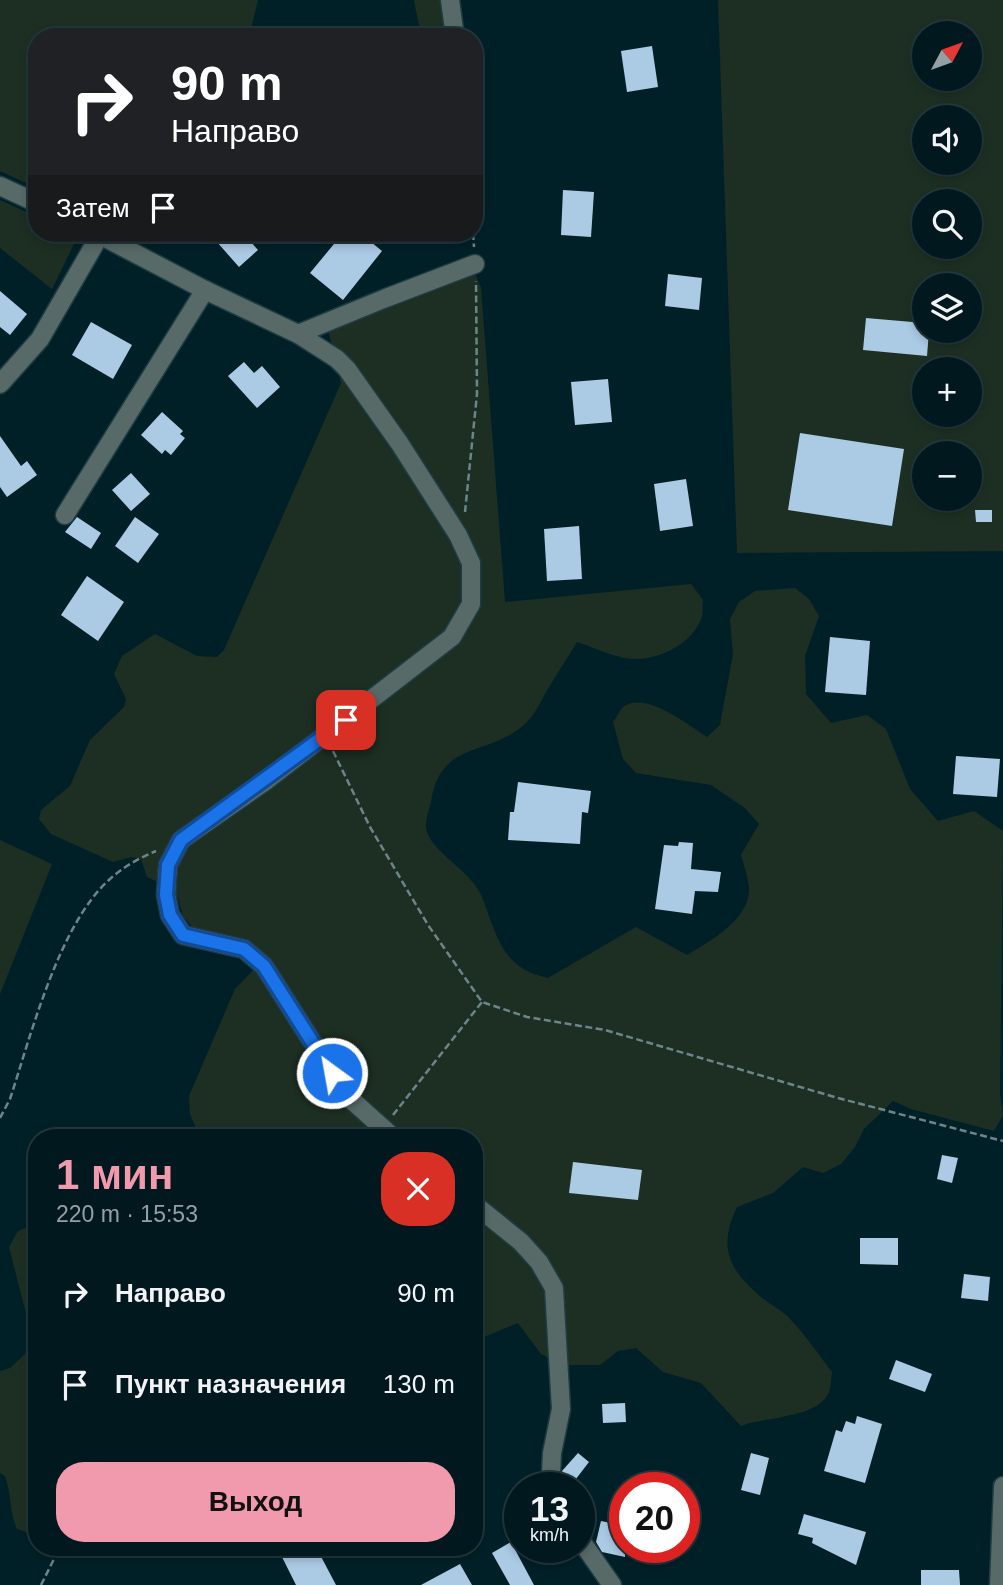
<!DOCTYPE html>
<html lang="ru">
<meta charset="utf-8">
<style>
:root{--surface:#00181e;--page:#0a2127;--text:#f1f3f6;--muted:#95a0a4;--line:#22373c;--accent:#f29aad}
body{margin:0;font-family:Arial,sans-serif;background:var(--page);color:var(--text);height:100vh;display:flex;flex-direction:column;font-size:26px;white-space:nowrap}
*{box-sizing:border-box;margin:0}
p{font-size:23px;color:var(--muted)}
.icon{flex:none;width:38px;height:38px;fill:none;stroke:currentColor;stroke-width:2;stroke-linecap:round;stroke-linejoin:round}
.map{position:relative;flex:1;overflow:hidden}
.side{position:absolute;left:28px;top:1129px;width:455px;height:427px;display:flex;flex-direction:column;background:var(--surface);border-radius:28px;box-shadow:0 4px 10px #0003,0 0 0 2px var(--line)}
.side>*{flex:none}
.guide{position:absolute;left:28px;top:28px;width:455px;height:214px;border-radius:28px;box-shadow:0 4px 10px #0003,0 0 0 2px var(--line);background:#202124;color:#fff;overflow:hidden}
.needle{width:46px;rotate:49deg}
.tools{position:absolute;left:912px;top:21px;display:grid;gap:14px}
.tools a{display:grid;place-items:center;width:70px;height:70px;border-radius:50%;background:var(--surface);box-shadow:0 4px 10px #0003,0 0 0 2px var(--line);font-size:35px}
.speed{position:absolute;left:504px;top:1472px;display:flex;gap:14px;font-size:35px;font-weight:700;text-align:center}
.speed>*{display:grid;place-content:center;width:91px;height:91px;border-radius:50%;background:var(--surface);box-shadow:0 4px 10px #0003,0 0 0 2px var(--line);line-height:1}
.speed small{font-size:18px;font-weight:400}
.speed .limit{border:10px solid #d22;background:#fff;color:#111}
.pin{position:absolute;display:grid;place-items:center;width:60px;height:60px;color:#fff;margin:-30px;border-radius:14px;box-shadow:0 4px 10px #0006}
.me{position:absolute;width:77px;margin:-38px;rotate:328deg;stroke-linejoin:round;filter:drop-shadow(0 0 5px #0008)}
.turn{display:flex;align-items:center;gap:24px;height:147px;padding:0 28px;font-size:32px}
.turn .icon{width:91px;height:91px;stroke-width:2.5}
.turn b{display:block;font-size:49px;line-height:60px}
.then{display:flex;align-items:center;height:66px;padding:0 28px;background:#0003;gap:14px;font-size:26px}
.round{display:grid;place-items:center;flex:none;width:74px;height:74px;border-radius:28px;background:var(--page)}
.overview{display:flex;align-items:center;justify-content:space-between;height:119px;padding:0 28px}
h1{font-size:42px;font-weight:800;line-height:52px;color:var(--accent)}
.primary-button{display:flex;gap:14px;margin-top:auto;padding:14px 28px}
.primary-button a{flex:1;height:80px;border-radius:28px;background:var(--accent);color:#111;font-size:28px;font-weight:800;line-height:80px;text-align:center}
ul{padding:0;list-style:none}
li{display:flex;align-items:center;gap:21px;height:91px;padding:0 28px}
li div{flex:1}
li b{display:block;font-size:26px}
li em{font-style:normal}
.map>svg:first-child{display:block}
.green{fill:#1d2f23;fill-rule:evenodd}
.building{fill:#abcae4}
.lines{fill:none;stroke-linecap:round;stroke-linejoin:round}
.minor-casing{stroke:#1e3c43;stroke-width:21}
.path{stroke:#6c858b;stroke-width:2.5;stroke-dasharray:7 3.5;stroke-linecap:butt}
.minor{stroke:#576a67;stroke-width:18}
.route-casing{stroke:#114b97;stroke-width:18}
.route{stroke:#1a73e8;stroke-width:12}
</style>
<div class="map">
<svg width="1003" height="1585" viewBox="0 0 1003 1585">
<rect width="100%" height="100%" fill="#002028"/>
<g class="green">
<polygon points="0,0 258,0 249,37 37,37 37,188 0,171"/>
<polygon points="414,0 459,0 462,37 423,37 418,21"/>
<path d="M 718,0 L 1003,0 L 1003,551 L 737,553 ZM 924,33 L 970,33 L 970,79 L 924,79 ZM 924,117 L 970,117 L 970,163 L 924,163 ZM 924,201 L 970,201 L 970,247 L 924,247 ZM 924,285 L 970,285 L 970,331 L 924,331 ZM 924,369 L 970,369 L 970,415 L 924,415 ZM 924,453 L 970,453 L 970,499 L 924,499 Z"/>
<polygon points="0,200 37,217 37,233 63,233 74,244 52,289 0,248"/>
<path d="M 475,273 L 481,288 L 505,602 L 691,584 L 703,600 C 702,605 703,611 702,616 C 695,642 661,659 636,659 C 620,660 593,647 577,642 C 568,657 558,672 549,687 C 541,700 537,712 526,723 C 489,758 440,739 431,802 C 429,810 425,821 426,828 C 429,851 471,870 482,897 C 497,936 502,969 548,978 L 636,927 L 687,955 C 710,942 751,918 749,888 C 748,877 744,865 741,855 L 759,824 L 745,808 L 711,785 L 636,773 L 623,759 L 613,722 C 616,718 619,712 622,708 C 643,689 688,725 707,737 L 720,725 L 733,654 L 730,619 L 739,602 L 755,591 L 795,588 L 809,599 L 819,616 L 805,656 L 806,694 L 831,723 L 867,715 L 886,729 L 910,789 L 938,821 L 974,811 L 1003,831 L 1000,1094 L 1003,1115 L 994,1131 L 911,1109 L 893,1101 L 864,1129 L 855,1147 L 841,1164 L 823,1173 L 803,1167 L 773,1193 L 737,1207 C 718,1247 728,1269 761,1297 C 771,1305 783,1311 791,1320 C 806,1336 819,1355 832,1372 C 831,1378 831,1389 828,1394 C 816,1418 764,1417 741,1426 L 701,1383 L 663,1372 L 636,1348 L 618,1351 L 600,1365 L 562,1365 L 541,1354 L 518,1323 L 474,1341 L 474,1300 L 485,1285 L 474,1269 L 474,1138 L 200,1137 L 190,1114 L 189,1096 L 235,989 L 264,959 L 195,930 L 183,916 L 178,898 L 164,885 L 147,877 L 141,859 L 131,857 L 113,862 L 51,834 L 39,819 L 41,810 L 70,786 L 90,740 L 124,707 L 126,699 L 114,674 L 122,656 L 155,634 L 197,656 L 217,657 L 224,650 L 341,383 L 328,329 Z"/>
<polygon points="0,840 52,864 0,994"/>
<path d="M 36,1224 L 37,1533 L 35,1535 L 17,1529 C 9,1511 12,1496 5,1476 L 0,1473 L 0,1371 L 10,1368 L 25,1354 L 32,1337 L 9,1247 L 18,1231 Z"/>
</g>
<g class="building">
<polygon points="652,46 658,87 627,92 621,51"/>
<polygon points="563,190 594,192 591,237 561,235"/>
<polygon points="209,233 243,233 258,250 239,267"/>
<polygon points="343,233 360,233 382,251 343,300 310,273"/>
<polygon points="668,274 702,278 699,310 665,306"/>
<polygon points="0,291 27,314 10,335 0,327"/>
<polygon points="866,318 924,323 924,331 929,331 927,356 863,350"/>
<polygon points="91,322 132,345 113,379 72,355"/>
<polygon points="244,362 254,373 262,366 280,387 257,408 228,376"/>
<polygon points="608,379 612,422 575,425 571,382"/>
<polygon points="162,412 183,431 180,434 185,438 171,455 165,450 162,454 141,435"/>
<polygon points="800,433 904,449 892,526 788,510"/>
<polygon points="0,436 21,466 27,461 37,475 7,497 0,487"/>
<polygon points="131,473 150,494 131,511 112,490"/>
<polygon points="686,479 693,526 660,531 654,484"/>
<polygon points="975,510 992,510 992,522 976,522"/>
<polygon points="77,517 101,533 91,549 65,532"/>
<polygon points="135,517 159,534 138,563 115,546"/>
<polygon points="579,526 582,579 547,581 544,529"/>
<polygon points="87,576 124,602 98,641 61,615"/>
<polygon points="830,637 870,641 866,695 825,692"/>
<polygon points="956,756 1000,759 997,797 953,794"/>
<polygon points="518,782 591,791 588,813 582,812 580,844 508,840 510,812 514,812"/>
<polygon points="679,842 693,843 691,869 721,872 718,892 695,891 692,914 655,909 664,845 678,846"/>
<polygon points="942,1155 958,1158 952,1183 937,1179"/>
<polygon points="573,1162 642,1170 638,1200 569,1193"/>
<polygon points="860,1238 898,1238 898,1265 860,1264"/>
<polygon points="964,1274 990,1277 988,1301 961,1298"/>
<polygon points="896,1360 932,1374 925,1392 889,1379"/>
<polygon points="625,1403 626,1422 603,1423 602,1404"/>
<polygon points="857,1416 882,1424 865,1483 824,1471 836,1430 842,1432 846,1421 855,1424"/>
<polygon points="578,1453 589,1462 569,1488 562,1471"/>
<polygon points="751,1453 769,1458 760,1495 741,1490"/>
<polygon points="804,1514 866,1532 856,1565 812,1543 813,1538 798,1534"/>
<polygon points="601,1521 625,1526 625,1557 602,1552 596,1542"/>
<polygon points="511,1542 534,1585 510,1585 492,1553"/>
<polygon points="277,1547 316,1547 336,1585 296,1585"/>
<polygon points="460,1564 472,1585 421,1585"/>
<polygon points="921,1570 959,1570 960,1585 921,1585"/>
</g>
<g class="lines">
<defs>
<g id="minor">
<polyline points="450,0 455,37"/>
<polyline points="0,186 37,203"/>
<polyline points="96,233 205,290 298,334 337,359 347,369 400,444 458,535 471,563 471,604 452,637 267,780 181,840 168,865 166,895 170,915 183,935 244,949 264,966 346,1095 394,1138"/>
<polyline points="298,334 386,298 475,264"/>
<polyline points="0,384 40,339 100,235"/>
<polyline points="65,515 205,290"/>
<polyline points="474,1204 521,1242 539,1262 554,1288 561,1409 552,1453 551,1473 555,1488"/>
<polyline points="579,1538 612,1585"/>
<polyline points="999,1585 1003,1486"/>
</g>
</defs>
<use href="#minor" class="minor-casing"/>
<g class="path">
<polyline points="473,233 474,247"/>
<polyline points="465,512 477,394 476,281"/>
<polyline points="333,751 370,827 428,925 482,1002 527,1017 605,1030 838,1098 1003,1141"/>
<polyline points="393,1115 482,1002"/>
<path d="M 0,1118 L 10,1099 C 31,1035 59,924 110,879 C 123,867 139,858 156,851"/>
<polyline points="41,1585 58,1551 66,1547"/>
</g>
<use href="#minor" class="minor"/>
</g>
<g class="lines">
<defs>
<polyline id="route" points="332,1073 264,966 244,949 183,935 170,915 166,895 168,865 181,840 346,720"/>
</defs>
<use href="#route" class="route-casing"/>
<use href="#route" class="route"/>
</g>
</svg>
<div class="tools">
<a><svg class="needle" viewBox="-14 -14 28 28"><path d="M0-13l5 13h-10z" fill="#e53935"/><path d="M0 13l5-13h-10z" fill="#95a0a4"/></svg></a>
<a><svg class="icon" aria-label="sound" viewBox="0 0 24 24"><path d="M4 9h4l5-4v14l-5-4H4zM17 9q2 3 0 6"/></svg></a>
<a><svg class="icon" aria-label="search" viewBox="0 0 24 24"><circle cx="10" cy="10" r="6"/><path d="M15 15l6 6"/></svg></a>
<a><svg class="icon" aria-label="layers" viewBox="0 0 24 24"><path d="M12 4l9 5-9 5-9-5zM3 14l9 5 9-5"/></svg></a>
<a>+</a>
<a>−</a>
</div>
<div class="speed"><div>13<small>km/h</small></div><div class="limit">20</div></div>
<div class="pin" style="left:346px;top:720px;background:#d93025"><svg class="icon" aria-label="arrive" viewBox="0 0 24 24"><path d="M6 21V4h12l-3 4 3 4H6"/></svg></div>
<svg class="me" style="left:332px;top:1073px" viewBox="-20 -20 40 40"><circle r="17" fill="#1a73e8" stroke="#fff" stroke-width="3"/><path d="M0-11L8 9 0 5-8 9z" fill="#fff"/></svg>
<div class="guide">
<div class="turn"><svg class="icon" aria-label="right" viewBox="0 0 24 24"><path d="M7 20v-9h11M14 6l5 5-5 5"/></svg><div><b>90 m</b>Направо</div></div>
<div class="then">Затем<svg class="icon" aria-label="arrive" viewBox="0 0 24 24"><path d="M6 21V4h12l-3 4 3 4H6"/></svg></div>
</div>
<section class="side">
<div class="overview"><div><h1>1 мин</h1><p>220 m · 15:53</p></div><a class="round" style="background:#d93025;color:#fff"><svg class="icon" aria-label="close" viewBox="0 0 24 24"><path d="M6 6l12 12M18 6L6 18"/></svg></a></div>
<ul>
<li><svg class="icon" aria-label="right" viewBox="0 0 24 24"><path d="M7 20v-9h11M14 6l5 5-5 5"/></svg><div><b>Направо</b></div><em>90 m</em></li>
<li><svg class="icon" aria-label="arrive" viewBox="0 0 24 24"><path d="M6 21V4h12l-3 4 3 4H6"/></svg><div><b>Пункт назначения</b></div><em>130 m</em></li>
</ul>
<div class="primary-button"><a>Выход</a></div>
</section>
</div>
